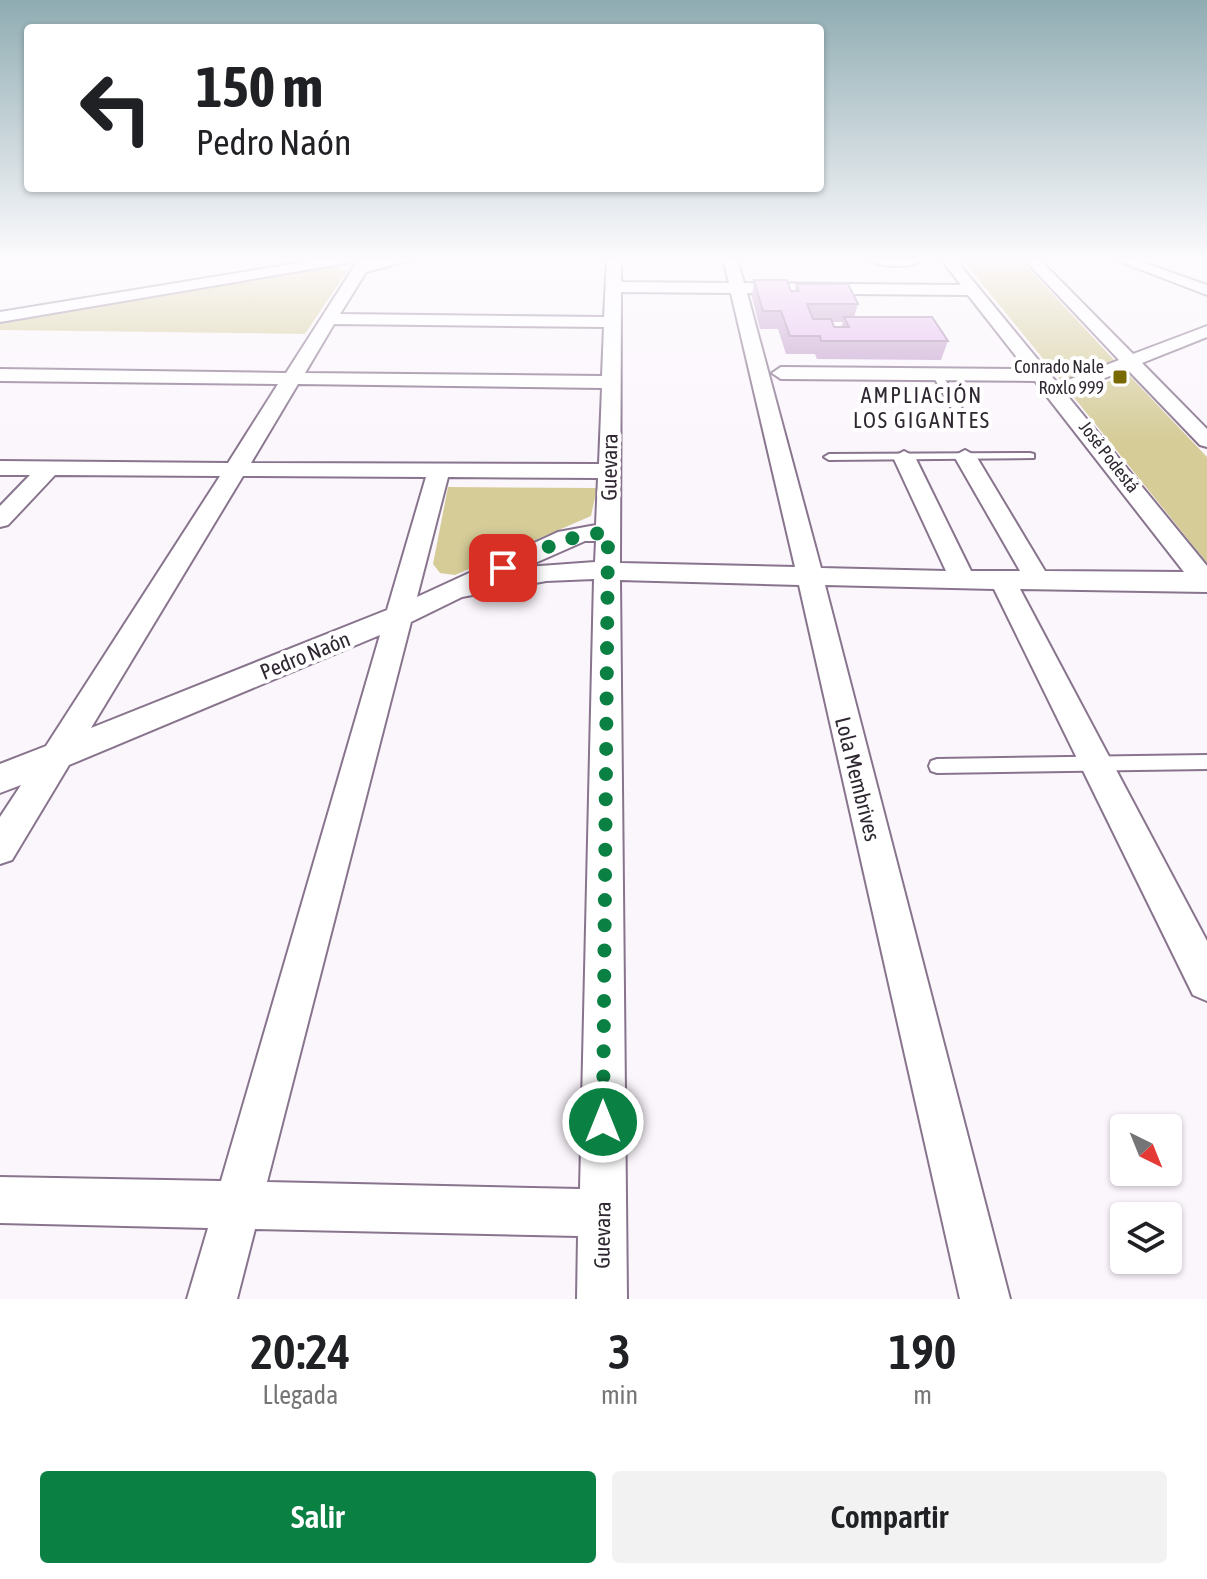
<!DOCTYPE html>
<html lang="es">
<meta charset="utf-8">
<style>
:root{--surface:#fff;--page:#f2f2f2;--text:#202124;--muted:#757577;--accent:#0b8043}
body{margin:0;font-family:"Asap Condensed",sans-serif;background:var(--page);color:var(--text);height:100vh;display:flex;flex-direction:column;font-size:30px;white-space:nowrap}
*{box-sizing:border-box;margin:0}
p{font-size:26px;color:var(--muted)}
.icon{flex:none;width:44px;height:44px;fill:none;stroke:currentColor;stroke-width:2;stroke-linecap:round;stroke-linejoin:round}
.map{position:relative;height:1299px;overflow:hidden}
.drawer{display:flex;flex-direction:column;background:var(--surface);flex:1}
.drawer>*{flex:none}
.top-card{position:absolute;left:24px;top:24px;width:800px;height:168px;border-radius:8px;box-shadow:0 2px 6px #0004;background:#fff;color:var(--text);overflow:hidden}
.needle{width:52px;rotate:137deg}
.tools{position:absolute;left:1110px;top:1114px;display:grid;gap:16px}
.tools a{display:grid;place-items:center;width:72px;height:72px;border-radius:8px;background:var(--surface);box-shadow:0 2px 6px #0004;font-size:40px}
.pin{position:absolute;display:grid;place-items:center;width:68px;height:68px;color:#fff;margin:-34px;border-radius:16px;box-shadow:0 4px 12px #0006}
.me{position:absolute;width:88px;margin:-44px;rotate:0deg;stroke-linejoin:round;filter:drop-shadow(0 0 6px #0008)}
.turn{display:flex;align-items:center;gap:28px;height:168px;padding:0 40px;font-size:36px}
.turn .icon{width:104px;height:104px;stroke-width:2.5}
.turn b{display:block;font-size:56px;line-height:68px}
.eta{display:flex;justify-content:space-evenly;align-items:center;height:136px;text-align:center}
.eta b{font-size:48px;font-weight:600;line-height:56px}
.primary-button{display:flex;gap:16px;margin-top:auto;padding:16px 40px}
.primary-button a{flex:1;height:92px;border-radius:8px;background:var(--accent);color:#fff;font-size:32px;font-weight:600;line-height:92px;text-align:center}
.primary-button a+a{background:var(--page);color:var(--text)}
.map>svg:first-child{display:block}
.green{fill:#d5cc98}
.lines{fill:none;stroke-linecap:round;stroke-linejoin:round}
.lane-casing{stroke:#88748d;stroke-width:4}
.street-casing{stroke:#88748d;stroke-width:4}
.lane{fill:#fff;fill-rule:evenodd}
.street{fill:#fff;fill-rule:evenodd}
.wall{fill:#c4a1cd;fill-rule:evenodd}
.building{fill:#e4bbee;stroke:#a083a7;stroke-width:2}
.route{stroke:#0b8043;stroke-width:14;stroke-dasharray:0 25.2}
.poi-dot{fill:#786900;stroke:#fff;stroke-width:3}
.labels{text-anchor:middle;stroke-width:8;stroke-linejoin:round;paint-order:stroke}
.far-poi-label{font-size:18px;fill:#2f2731;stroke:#fff;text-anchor:end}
.far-street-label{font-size:18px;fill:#2f2731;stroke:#fff}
.far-quarter-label{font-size:22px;letter-spacing:2px;fill:#2f2731;stroke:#fff}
.street-label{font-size:22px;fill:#2f2731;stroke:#fff}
</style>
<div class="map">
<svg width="1207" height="1299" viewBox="0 0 1207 1299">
<rect width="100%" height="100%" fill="#fbf6fc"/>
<g class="green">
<polygon points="962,259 1020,259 1116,362 1062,382"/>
<polygon points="335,267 347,271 305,334 0,330 0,322"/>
<polygon points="1128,374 1207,457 1207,563 1072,395"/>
<polygon points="448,487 597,488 591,516 455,575 440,573 433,564"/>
</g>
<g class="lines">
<defs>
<g id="lane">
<polygon points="934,372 942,374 965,414 964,416 955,414 932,374"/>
<polygon points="1030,453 1034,454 1034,458 829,460 824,457 829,454"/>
<polygon points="1207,755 1207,769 937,773 931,771 929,766 931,761 937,759"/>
</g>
<g id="street">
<polygon points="323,259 354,259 347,263 0,322 0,312"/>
<path d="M 359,259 L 416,259 L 366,272 L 340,314 L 604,317 L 607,259 L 621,259 L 621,282 L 729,283 L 723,259 L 737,259 L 744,283 L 961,285 L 941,259 L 955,259 L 1058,384 L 1119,360 L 1024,259 L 1039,259 L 1133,354 L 1207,326 L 1207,337 L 1142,363 L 1207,429 L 1207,447 L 1200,445 L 1127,369 L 1066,394 L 1207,566 L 1207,592 L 1020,589 L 1207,941 L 1207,1001 L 1193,995 L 994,589 L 825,585 L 1010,1299 L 960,1299 L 799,585 L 620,580 L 627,1299 L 577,1299 L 578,1236 L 255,1229 L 237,1299 L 187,1299 L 208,1228 L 0,1223 L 0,1177 L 221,1181 L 380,635 L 69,765 L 12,860 L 0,864 L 0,817 L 21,785 L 0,793 L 0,764 L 46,746 L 220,476 L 55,475 L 8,525 L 0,527 L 0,506 L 30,475 L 0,475 L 0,461 L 228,463 L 278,384 L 0,381 L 0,369 L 286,373 ZM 621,292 L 731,293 L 795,567 L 620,563 ZM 747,293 L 968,295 L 1026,369 L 781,367 L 772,373 L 781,379 L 1035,381 L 1184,572 L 1045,571 L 976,456 L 965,450 L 954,456 L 1020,571 L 971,571 L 915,457 L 904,451 L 893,457 L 946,571 L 821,568 ZM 334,324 L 604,327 L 602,376 L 305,373 ZM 298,384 L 602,388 L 599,464 L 251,463 ZM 243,476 L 426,477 L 387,610 L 91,728 ZM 448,477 L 598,478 L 596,525 L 558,532 L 417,597 ZM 585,541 L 596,541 L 595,562 L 526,567 ZM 594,579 L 580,1189 L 267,1182 L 411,622 L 462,597 L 546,581 Z"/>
<path d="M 867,259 L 919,259 L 920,261 C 910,269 877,267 867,259 Z"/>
<polygon points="1113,259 1133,259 1207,285 1207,295"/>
</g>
</defs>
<use href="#lane" class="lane-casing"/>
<use href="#street" class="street-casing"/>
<use href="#lane" class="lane"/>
<use href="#street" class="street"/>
</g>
<path class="wall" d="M 754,280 L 791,291 L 795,291 L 796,284 L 858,304 L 854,317 L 948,341 L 941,360 L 817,359 L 815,354 L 786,354 L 778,329 L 760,329 L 752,297 ZM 832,322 L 843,322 L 841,327 L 834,327 Z"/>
<polygon class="building" points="754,280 787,280 791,291 799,291 796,284 848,284 858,304 807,304 813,319 831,319 834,327 849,327 844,317 932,317 948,341 821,341 820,336 790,336 781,311 763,311"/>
<linearGradient id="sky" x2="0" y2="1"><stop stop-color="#8facb2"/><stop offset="0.59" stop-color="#fdfbfe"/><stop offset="1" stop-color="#fdfbfe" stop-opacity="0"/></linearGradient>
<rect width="1207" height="440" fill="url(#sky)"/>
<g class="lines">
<path class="route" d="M 503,568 C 538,552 569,533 608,533 L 603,1122"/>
</g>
<rect class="poi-dot" x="1112" y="369" width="16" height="16" rx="4"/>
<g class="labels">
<g class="far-poi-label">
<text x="1104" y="373">Conrado Nale<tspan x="1104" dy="21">Roxlo 999</tspan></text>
</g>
<g class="far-street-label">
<text transform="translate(1109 457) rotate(52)" y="6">José Podestá</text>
</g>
<g class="far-quarter-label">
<text x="922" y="403">AMPLIACIÓN<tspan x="922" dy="25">LOS GIGANTES</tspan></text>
</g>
<g class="street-label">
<text transform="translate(609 467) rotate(-89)" y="8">Guevara</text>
<text transform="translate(305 655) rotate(-22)" y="8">Pedro Naón</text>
<text transform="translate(858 779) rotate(76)" y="8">Lola Membrives</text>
<text transform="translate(602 1235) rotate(-89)" y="8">Guevara</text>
</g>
</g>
</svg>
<div class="tools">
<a><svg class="needle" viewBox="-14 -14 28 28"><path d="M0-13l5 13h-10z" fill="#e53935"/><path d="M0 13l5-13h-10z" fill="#757577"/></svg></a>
<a><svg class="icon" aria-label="layers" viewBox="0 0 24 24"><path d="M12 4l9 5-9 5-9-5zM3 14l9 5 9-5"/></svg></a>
</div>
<div class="pin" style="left:503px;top:568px;background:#d93025"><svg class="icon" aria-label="arrive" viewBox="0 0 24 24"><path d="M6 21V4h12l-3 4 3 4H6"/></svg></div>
<svg class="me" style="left:603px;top:1122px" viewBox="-20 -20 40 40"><circle r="17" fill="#0b8043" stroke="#fff" stroke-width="3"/><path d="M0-11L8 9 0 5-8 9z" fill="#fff"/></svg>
<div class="top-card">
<div class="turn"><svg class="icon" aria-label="left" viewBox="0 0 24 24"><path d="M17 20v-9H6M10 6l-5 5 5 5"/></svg><div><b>150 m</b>Pedro Naón</div></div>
</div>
</div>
<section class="drawer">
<div class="eta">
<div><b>20:24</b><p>Llegada</p></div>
<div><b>3</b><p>min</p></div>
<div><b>190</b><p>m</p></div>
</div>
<div class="primary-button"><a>Salir</a><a>Compartir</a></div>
</section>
